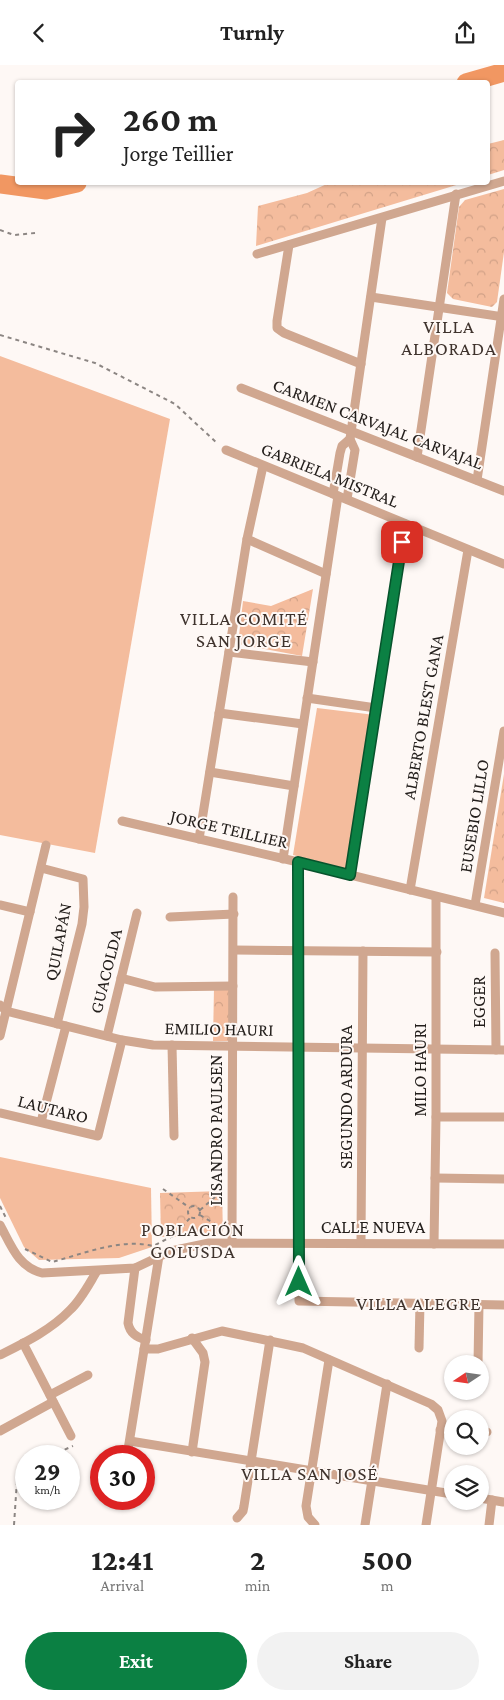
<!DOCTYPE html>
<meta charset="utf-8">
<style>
:root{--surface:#fff;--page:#f2f2f2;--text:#222;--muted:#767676;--accent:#0b8043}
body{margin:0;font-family:"Crimson Pro",serif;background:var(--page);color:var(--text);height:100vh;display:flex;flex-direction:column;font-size:19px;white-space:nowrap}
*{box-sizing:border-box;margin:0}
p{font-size:16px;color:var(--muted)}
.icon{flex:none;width:28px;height:28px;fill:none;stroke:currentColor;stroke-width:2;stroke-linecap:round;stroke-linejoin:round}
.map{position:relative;height:1460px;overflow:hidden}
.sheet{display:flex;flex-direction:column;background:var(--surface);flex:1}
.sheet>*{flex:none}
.hud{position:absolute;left:15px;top:15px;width:475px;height:105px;border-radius:5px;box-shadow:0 1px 4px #0004;background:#fff;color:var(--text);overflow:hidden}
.needle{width:32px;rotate:257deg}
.controls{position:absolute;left:444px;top:1290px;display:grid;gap:10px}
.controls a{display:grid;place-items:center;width:45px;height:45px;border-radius:50%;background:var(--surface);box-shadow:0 1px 4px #0004;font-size:25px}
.speed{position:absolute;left:15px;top:1380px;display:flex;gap:10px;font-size:25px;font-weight:700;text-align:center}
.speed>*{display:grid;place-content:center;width:65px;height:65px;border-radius:50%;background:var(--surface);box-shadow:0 1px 4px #0004;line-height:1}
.speed small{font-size:12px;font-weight:400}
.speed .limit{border:8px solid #d22;background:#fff;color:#111}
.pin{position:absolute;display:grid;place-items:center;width:42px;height:42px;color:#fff;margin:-21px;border-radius:10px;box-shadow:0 2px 8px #0006}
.me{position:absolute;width:55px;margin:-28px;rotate:0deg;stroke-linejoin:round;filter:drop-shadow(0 0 4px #0008)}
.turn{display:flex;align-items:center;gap:18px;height:105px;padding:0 25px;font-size:22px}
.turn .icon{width:65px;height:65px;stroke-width:2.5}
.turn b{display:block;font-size:35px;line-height:42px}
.eta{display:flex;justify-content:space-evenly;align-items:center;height:85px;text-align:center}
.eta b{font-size:30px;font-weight:700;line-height:35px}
.cta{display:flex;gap:10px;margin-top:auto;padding:10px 25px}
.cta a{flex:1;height:58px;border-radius:30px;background:var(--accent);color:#fff;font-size:20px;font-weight:700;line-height:58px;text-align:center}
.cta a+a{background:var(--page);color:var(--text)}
header{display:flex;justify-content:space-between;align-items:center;height:65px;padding:0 25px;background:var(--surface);font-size:22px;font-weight:700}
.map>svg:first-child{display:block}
.grass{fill:#f4bc9d}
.forest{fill:url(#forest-crowns)}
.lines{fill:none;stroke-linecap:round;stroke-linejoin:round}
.river{stroke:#f19762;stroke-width:19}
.path{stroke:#8c8683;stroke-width:2;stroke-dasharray:4 4;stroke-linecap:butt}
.minor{stroke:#d0a790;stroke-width:9}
.route-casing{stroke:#07532c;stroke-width:12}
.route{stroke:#0b8043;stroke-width:9}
.labels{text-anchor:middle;stroke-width:4;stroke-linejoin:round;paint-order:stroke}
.street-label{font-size:18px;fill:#231e1b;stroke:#fef8f5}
.neighbourhood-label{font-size:19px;letter-spacing:1px;fill:#3f332d;stroke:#fef8f5}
</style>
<header><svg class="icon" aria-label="back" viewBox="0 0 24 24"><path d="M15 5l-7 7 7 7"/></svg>Turnly<svg class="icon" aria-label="share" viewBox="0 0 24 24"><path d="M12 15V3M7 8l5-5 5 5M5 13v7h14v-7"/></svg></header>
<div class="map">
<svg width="504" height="1460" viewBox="0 0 504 1460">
<defs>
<pattern id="forest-crowns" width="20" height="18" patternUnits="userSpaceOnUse" patternTransform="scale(1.25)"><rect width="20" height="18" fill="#f4bc9d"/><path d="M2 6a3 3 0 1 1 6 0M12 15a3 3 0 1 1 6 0" fill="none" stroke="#d1a187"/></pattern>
</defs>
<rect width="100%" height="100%" fill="#fef8f5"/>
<g class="grass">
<polygon points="0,291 170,354 95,788 0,770"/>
<polygon points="317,643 375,650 347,804 293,790"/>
<polygon points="0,1092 151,1123 152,1182 119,1193 39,1195 24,1182 0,1133"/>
</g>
<g class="forest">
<polygon points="504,75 504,105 488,110 488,79"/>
<polygon points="329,118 463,118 256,181 258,141 307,128"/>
<polygon points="504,124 504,187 497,237 492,242 453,234 447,228 459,142 465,135"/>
<polygon points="313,524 302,591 238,579 243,536 271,541"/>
<polygon points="504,709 504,838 484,833"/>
<polygon points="214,923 230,923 229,976 213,976"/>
<polygon points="222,1126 223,1170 161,1172 160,1128"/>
</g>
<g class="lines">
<g class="river">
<polyline points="466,18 504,7"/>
<polyline points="0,119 46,125 77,118"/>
</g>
<g class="path">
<polyline points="0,165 14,170 35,168"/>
<polyline points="0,270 95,298 175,339 218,379"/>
<polyline points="163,1124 190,1143"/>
<polyline points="0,1141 6,1153"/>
<circle cx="194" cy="1147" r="6"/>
<polyline points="200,1145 222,1126"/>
<polyline points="200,1150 223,1164"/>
<path d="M 25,1184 L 52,1197 C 83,1189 120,1173 153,1181 L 173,1171 L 191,1152"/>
<polyline points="50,1391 73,1381"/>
<polyline points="14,1460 17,1415 21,1404 26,1402"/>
</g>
<g class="minor">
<polyline points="289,180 277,256 277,263 284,268 361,299"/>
<polyline points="257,189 504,116"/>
<polyline points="371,232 504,252"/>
<polyline points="241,323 504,426"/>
<polyline points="226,385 504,499"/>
<polyline points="417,392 456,129"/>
<polyline points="477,415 504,234"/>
<polyline points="333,429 340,388 342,381 350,374"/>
<polyline points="347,434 355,385 350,374 382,153"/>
<polyline points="247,474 326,509"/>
<polyline points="229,587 313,597"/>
<polyline points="307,633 376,643"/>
<polyline points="219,648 303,659"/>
<polyline points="210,707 294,721"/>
<polyline points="122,756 298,797 504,848"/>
<polyline points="199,774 247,474 263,401"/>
<polyline points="283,794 338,431"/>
<polyline points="298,797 299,1236 504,1240"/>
<polyline points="41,803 83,814 84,842 82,859 57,959"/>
<polyline points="350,810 405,459"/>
<polyline points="410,825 468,485"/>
<polyline points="0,840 30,847"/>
<polyline points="475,840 504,666"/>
<polyline points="170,852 234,849"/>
<polyline points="234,885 437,887"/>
<polyline points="495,888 496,985"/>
<polyline points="121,913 155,922 233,921"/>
<polyline points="0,940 6,946 122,975 153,980 504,985"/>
<polyline points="0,971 46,780"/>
<polyline points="107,971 137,848"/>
<polyline points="172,980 174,1071"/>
<polyline points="0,1048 98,1071 122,975"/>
<polyline points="436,1052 504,1052"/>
<polyline points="41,1057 66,961"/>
<polyline points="435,1113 504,1114"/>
<path d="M 0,1160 C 11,1180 18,1202 42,1208 L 135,1203 L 171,1186 L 209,1178 L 504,1179"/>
<polyline points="232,1177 233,832"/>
<polyline points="361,1178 363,886"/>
<polyline points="434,1179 436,1052 436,832"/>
<path d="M 135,1203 L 128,1258 C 130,1268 136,1272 146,1275"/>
<polyline points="23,1278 71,1371"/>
<polyline points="419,1283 420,1238"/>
<polyline points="144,1284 158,1284 222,1266 303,1283 431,1339 438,1345 442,1356 426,1460"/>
<path d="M 0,1290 C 24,1278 51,1265 70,1245 C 81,1235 89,1219 97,1206"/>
<polyline points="478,1299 479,1239"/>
<polyline points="50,1330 88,1310"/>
<polyline points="440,1365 452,1366"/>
<polyline points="0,1366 53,1337"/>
<polyline points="480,1369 487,1367"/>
<polyline points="130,1376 452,1429"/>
<polyline points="192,1387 205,1297 203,1288 192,1273"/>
<polyline points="127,1391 159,1191"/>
<polyline points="480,1433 503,1437"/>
<polyline points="237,1453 243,1446 244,1441 270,1275"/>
<polyline points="315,1460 308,1452 306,1441 329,1295"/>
<polyline points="365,1460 387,1319"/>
<polyline points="489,1460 492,1435"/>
</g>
</g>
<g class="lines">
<defs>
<polyline id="route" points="299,1217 298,797 350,810 402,477"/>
</defs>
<use href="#route" class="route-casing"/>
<use href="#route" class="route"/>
</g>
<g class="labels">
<g class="street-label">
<text transform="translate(378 359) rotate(21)" y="6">CARMEN CARVAJAL CARVAJAL</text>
<text transform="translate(330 410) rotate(22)" y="6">GABRIELA MISTRAL</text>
<text transform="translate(423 652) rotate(-80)" y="6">ALBERTO BLEST GANA</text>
<text transform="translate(474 751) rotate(-81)" y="6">EUSEBIO LILLO</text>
<text transform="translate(229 764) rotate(13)" y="6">JORGE TEILLIER</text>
<text transform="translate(58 877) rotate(-79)" y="6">QUILAPÁN</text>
<text transform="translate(106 906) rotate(-76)" y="6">GUACOLDA</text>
<text transform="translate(479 937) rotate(-90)" y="6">EGGER</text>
<text transform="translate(219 964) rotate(1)" y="6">EMILIO HAURI</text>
<text transform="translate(420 1005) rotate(-90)" y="6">MILO HAURI</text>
<text transform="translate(346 1032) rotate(-90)" y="6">SEGUNDO ARDURA</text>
<text transform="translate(53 1044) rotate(14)" y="6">LAUTARO</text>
<text transform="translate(216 1065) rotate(-90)" y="6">LISANDRO PAULSEN</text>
<text x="373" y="1168">CALLE NUEVA</text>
</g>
<g class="neighbourhood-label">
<text x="449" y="268">VILLA<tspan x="449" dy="22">ALBORADA</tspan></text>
<text x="244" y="560">VILLA COMITÉ<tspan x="244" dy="22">SAN JORGE</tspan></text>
<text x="193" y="1171">POBLACIÓN<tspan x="193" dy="22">GOLUSDA</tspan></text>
<text x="419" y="1245">VILLA ALEGRE</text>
<text x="310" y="1415">VILLA SAN JOSÉ</text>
</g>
</g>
</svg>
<div class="controls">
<a><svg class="needle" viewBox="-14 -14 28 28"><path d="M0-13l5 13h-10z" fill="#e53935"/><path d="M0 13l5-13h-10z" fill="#767676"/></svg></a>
<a><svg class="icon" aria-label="search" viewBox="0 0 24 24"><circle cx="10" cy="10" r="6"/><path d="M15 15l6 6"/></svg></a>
<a><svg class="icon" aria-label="layers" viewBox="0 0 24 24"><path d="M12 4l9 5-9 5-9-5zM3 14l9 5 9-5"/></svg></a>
</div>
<div class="speed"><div>29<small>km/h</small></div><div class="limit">30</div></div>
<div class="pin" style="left:402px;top:477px;background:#d93025"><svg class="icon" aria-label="arrive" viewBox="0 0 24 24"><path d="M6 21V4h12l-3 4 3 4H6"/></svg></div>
<svg class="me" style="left:299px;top:1217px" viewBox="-20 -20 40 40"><path d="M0-17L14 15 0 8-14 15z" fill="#0b8043" stroke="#fff" stroke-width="4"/></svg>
<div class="hud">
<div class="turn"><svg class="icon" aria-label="right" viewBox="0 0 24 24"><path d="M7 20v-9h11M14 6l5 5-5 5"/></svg><div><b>260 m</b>Jorge Teillier</div></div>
</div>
</div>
<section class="sheet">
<div class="eta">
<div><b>12:41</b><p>Arrival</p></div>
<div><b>2</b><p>min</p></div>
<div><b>500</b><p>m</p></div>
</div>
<div class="cta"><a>Exit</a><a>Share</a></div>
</section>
